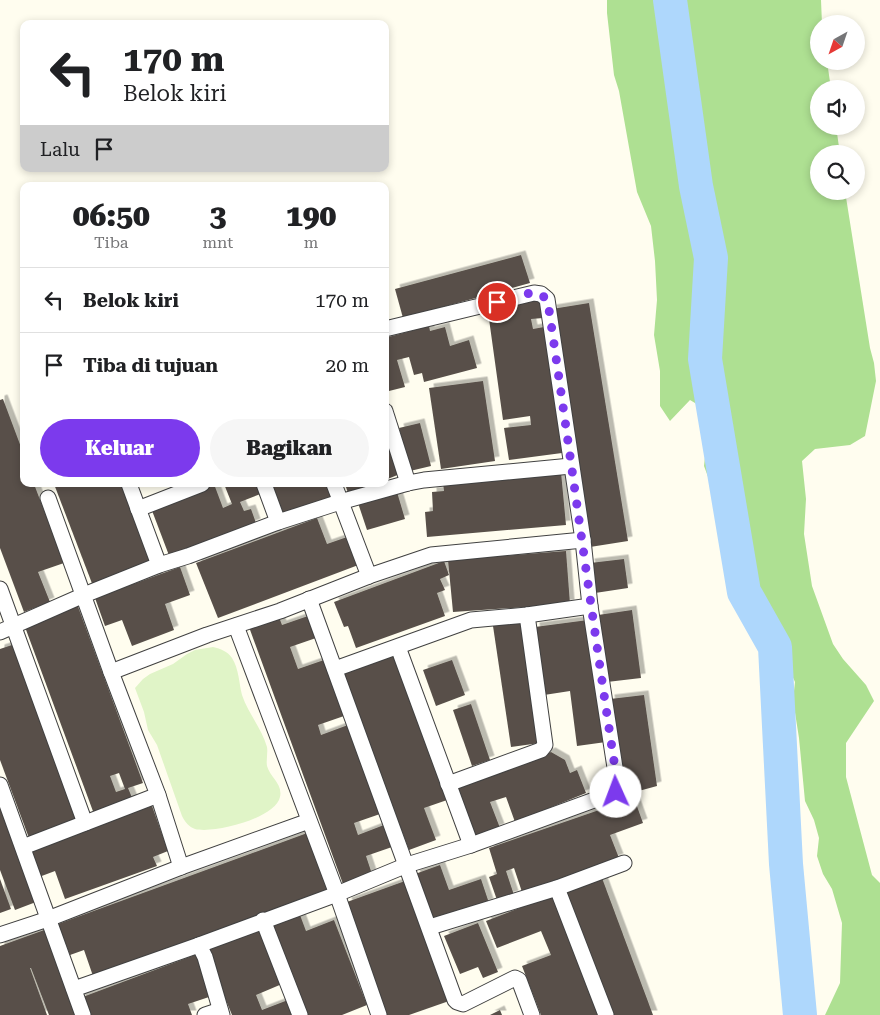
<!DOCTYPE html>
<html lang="id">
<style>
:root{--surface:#fff;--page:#f6f6f6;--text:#202124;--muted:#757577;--line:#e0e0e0;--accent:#7c3aed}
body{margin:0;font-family:"Roboto Serif",serif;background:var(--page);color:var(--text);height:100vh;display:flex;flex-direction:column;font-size:19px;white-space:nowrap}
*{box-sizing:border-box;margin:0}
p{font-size:16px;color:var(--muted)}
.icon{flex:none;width:28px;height:28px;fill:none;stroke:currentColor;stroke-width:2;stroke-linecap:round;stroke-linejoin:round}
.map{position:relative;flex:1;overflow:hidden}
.drawer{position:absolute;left:20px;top:182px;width:369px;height:305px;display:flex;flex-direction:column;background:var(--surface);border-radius:10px;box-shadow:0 2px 8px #0003}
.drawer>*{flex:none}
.top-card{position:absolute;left:20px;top:20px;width:369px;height:152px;border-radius:10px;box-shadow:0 2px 8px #0003;background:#fff;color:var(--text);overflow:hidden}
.needle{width:32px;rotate:220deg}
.buttons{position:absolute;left:810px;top:15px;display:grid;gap:10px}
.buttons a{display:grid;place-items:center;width:55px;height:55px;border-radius:50%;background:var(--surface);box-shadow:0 2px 8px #0003;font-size:25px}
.pin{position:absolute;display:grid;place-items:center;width:42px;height:42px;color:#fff;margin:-21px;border:2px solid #fff;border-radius:50%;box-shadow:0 1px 5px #0007}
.me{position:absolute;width:55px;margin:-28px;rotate:358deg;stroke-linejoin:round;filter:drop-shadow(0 0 4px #0008)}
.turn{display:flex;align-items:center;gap:18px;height:105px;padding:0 20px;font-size:22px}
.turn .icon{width:65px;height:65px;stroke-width:2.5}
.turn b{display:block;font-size:35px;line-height:42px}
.then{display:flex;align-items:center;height:48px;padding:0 20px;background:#0003;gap:10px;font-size:19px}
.eta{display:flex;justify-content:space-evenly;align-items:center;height:85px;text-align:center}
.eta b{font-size:30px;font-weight:800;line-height:35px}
.action{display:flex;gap:10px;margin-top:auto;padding:10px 20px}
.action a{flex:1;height:58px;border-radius:30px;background:var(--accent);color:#fff;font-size:20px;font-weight:800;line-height:58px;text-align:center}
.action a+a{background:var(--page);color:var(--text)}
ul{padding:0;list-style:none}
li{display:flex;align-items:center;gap:15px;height:65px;padding:0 20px;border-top:1px solid var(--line)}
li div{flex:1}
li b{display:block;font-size:19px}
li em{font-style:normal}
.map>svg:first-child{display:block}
.forest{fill:#aee092}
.pitch{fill:#e0f4c7}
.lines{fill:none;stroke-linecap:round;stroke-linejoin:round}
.river{stroke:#aed7fc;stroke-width:34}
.building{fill:#585049;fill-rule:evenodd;filter:url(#shadow)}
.street-casing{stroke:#414141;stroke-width:17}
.street{stroke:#fff;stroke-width:15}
.route{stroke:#7c3aed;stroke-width:9;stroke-dasharray:0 16.2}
</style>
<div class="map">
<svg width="880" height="1015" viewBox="0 0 880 1015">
<defs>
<filter id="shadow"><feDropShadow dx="4.5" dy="-4.5" stdDeviation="0" flood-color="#0004"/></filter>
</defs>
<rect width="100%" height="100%" fill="#fffdef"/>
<polygon class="forest" points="607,0 821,0 822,24 819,24 819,61 827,61 831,89 819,89 819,126 836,126 840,154 819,154 819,191 845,191 870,348 874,363 876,381 865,436 850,445 815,449 802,461 806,499 804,534 812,586 833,644 843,659 866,685 874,701 846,743 846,777 872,875 880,883 880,1015 825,1015 840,983 842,923 832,889 823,874 817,856 819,838 814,820 805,801 799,738 793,700 795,682 763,612 754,577 753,560 735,509 710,482 704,466 706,448 705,409 690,400 670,421 660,406 660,371 654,335 657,300 655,261 651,226 637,192 619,91 614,75 607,13"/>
<path class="pitch" d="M 213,647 C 221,649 227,651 232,658 C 239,669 239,683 242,695 C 248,713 262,729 267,747 C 268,753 266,760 267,766 C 270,777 283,784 280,797 C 276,818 214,834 195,829 C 189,827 185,822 182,816 L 157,745 L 148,730 L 144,712 L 135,688 L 143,679 L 150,674 L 173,664 L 187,654 L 195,650 Z"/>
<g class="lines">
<polyline class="river" points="670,0 696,186 711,258 705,359 744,592 775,647 786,864 800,1015"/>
</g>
<g class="building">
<polygon points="521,255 530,283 403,318 395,289"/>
<polygon points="541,299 543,318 531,319 533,329 544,327 562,453 509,460 504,428 531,425 530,416 503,420 489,319 502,317 501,304"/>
<polygon points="589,303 628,541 590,547 552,309"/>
<polygon points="429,326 430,331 445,327 450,346 469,340 477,368 424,382 422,373 414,375 409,357 397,360 405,387 385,392 385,338"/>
<polygon points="483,381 495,461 441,469 429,388"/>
<polygon points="3,399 24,455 24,484 34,484 64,563 38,572 50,602 24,612 0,548 0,400"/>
<polygon points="420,423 431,466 410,471 399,428"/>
<polygon points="385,433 400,474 385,480"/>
<polygon points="561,472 566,525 427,537 425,512 433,511 432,492 444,491 443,483"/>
<polygon points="54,484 121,484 150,561 93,586"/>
<polygon points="214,484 223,508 232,504 224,484 260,484 263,493 240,502 244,511 251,509 256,523 170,558 151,508"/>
<polygon points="269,484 331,484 336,497 283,518"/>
<polygon points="345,484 373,484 348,493"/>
<polygon points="397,492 405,519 367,530 358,503"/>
<polygon points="317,518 327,544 350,536 361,564 218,618 196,563"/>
<polygon points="566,551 570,604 453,612 448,560"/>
<polygon points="624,559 628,588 595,593 590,563"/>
<polygon points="444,561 449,575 440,579 445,590 437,593 445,616 356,648 348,626 344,627 334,602"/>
<polygon points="180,567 190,595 165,604 174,630 132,646 122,620 105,626 95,598"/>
<path d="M 77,604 L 143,783 L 128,788 L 133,800 L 94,814 L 25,627 L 56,616 L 55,612 ZM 119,773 L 125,789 L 116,792 L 110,776 Z"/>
<polygon points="632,610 641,678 607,682 598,615"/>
<polygon points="308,616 316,638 290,647 298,669 324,660 344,716 318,725 321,735 348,725 380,814 354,823 358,835 384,825 392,847 366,856 372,874 343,884 249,627 279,617 282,625"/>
<polygon points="588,620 606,742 577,746 570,691 544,695 535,627"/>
<polygon points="522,622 540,743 511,747 493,626"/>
<polygon points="15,644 80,819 29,838 0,760 0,649"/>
<polygon points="394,652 450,799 424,808 436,840 409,850 342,671"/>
<polygon points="452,660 465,695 436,706 423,670"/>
<polygon points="644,695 657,786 624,795 610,699"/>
<polygon points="471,704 490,760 472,766 453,710"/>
<polygon points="551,752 565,760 570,773 577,770 586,793 515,822 506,797 490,802 500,828 474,837 455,788"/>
<polygon points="634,798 643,823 610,835 619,858 522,892 514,868 506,871 514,895 497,900 489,877 497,874 489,848"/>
<polygon points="0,806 36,902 15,910 0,870"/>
<polygon points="152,806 168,851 153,857 157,866 65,899 55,871 39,877 29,850"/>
<polygon points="310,832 329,890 93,976 84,950 70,955 58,924"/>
<polygon points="440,865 449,890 481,879 489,903 432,923 415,874"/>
<polygon points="602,878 653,1015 612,1015 566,891"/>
<polygon points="0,879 11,909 0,913"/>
<polygon points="405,881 449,1001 409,1015 387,1015 347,902"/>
<polygon points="556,894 602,1014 598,1015 541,1015 522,966 551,955 541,931 497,948 486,921"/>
<polygon points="300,915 306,931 334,920 367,1005 342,1015 305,1015 271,926"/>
<polygon points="478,923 498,972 483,978 478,967 460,974 444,936"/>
<polygon points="47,929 78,1015 49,1015 31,968 30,968 47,1015 0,1015 0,946"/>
<polygon points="259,930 282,984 256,995 262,1010 288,1000 294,1015 232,1015 206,951"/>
<polygon points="200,953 212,996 188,1004 192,1015 87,1015 80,998"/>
<polygon points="500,1010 502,1015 490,1015"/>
</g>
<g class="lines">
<defs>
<g id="street">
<polyline points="385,411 408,483"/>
<polyline points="129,484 159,565"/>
<polyline points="264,484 278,522"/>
<polyline points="334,484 369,576"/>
<polyline points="48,498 111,672 158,795 181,867"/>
<polyline points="138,509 202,484"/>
<polyline points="0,589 85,823"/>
<polyline points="309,599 455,1000 457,1002 463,1004 515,978 519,980 532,1015"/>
<polyline points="236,626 337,894 379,1015"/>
<polyline points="0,632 84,595 159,565 188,556 278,522 340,502 408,483 424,480 571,466"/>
<polyline points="398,647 471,845"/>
<polyline points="335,669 471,620 527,615 590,606 583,540 547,299 541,294 534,293 385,329"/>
<polyline points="111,672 207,635 280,611 369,576 431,555 583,540"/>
<polyline points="448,784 541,750 545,745 527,615"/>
<polyline points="0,785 83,1015"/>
<polyline points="23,847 158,795"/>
<polyline points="557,888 606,1015"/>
<polyline points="263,920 300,1015"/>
<polyline points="430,927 557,888 624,863"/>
<polyline points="0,935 48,919 181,867 309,821"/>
<polyline points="74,989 199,945"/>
<polyline points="205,1015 220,1010"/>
<polyline points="222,1015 205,957 199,945 337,894 407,865 471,845 616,792 618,787 590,606"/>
</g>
</defs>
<use href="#street" class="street-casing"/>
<use href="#street" class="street"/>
</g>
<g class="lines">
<path class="route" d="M 497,302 C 511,298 541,284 548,303 C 572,465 593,626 618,787 L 616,792"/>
</g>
</svg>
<div class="buttons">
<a><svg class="needle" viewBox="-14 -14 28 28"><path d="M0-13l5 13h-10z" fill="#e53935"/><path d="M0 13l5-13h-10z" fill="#757577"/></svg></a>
<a><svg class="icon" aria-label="sound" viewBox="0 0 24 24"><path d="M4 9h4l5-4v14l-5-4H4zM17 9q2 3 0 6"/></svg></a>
<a><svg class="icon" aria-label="search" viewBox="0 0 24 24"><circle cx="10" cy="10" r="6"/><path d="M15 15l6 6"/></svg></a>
</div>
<div class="pin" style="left:497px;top:302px;background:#d93025"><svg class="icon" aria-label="arrive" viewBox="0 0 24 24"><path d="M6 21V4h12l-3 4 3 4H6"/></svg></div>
<svg class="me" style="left:616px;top:792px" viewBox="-20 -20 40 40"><circle r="19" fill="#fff"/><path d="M0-13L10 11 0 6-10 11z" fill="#7c3aed"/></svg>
<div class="top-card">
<div class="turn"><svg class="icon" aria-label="left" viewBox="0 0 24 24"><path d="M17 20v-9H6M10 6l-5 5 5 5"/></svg><div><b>170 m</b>Belok kiri</div></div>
<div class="then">Lalu<svg class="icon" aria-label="arrive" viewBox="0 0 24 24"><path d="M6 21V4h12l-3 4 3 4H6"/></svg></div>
</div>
<section class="drawer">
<div class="eta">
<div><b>06:50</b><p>Tiba</p></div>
<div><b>3</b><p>mnt</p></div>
<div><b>190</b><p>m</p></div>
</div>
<ul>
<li><svg class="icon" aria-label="left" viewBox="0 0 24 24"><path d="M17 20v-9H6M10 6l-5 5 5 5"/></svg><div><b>Belok kiri</b></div><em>170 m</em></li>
<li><svg class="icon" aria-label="arrive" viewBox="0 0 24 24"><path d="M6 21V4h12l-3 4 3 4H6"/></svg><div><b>Tiba di tujuan</b></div><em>20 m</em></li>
</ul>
<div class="action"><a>Keluar</a><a>Bagikan</a></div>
</section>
</div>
